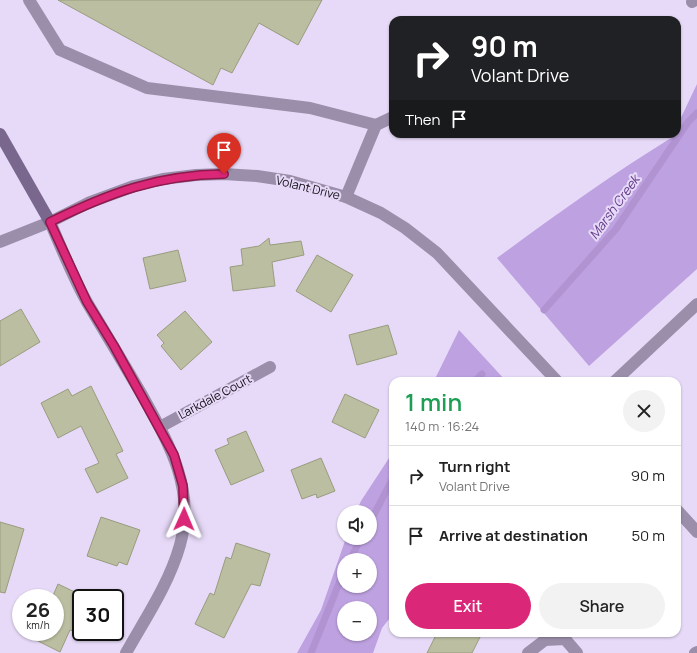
<!DOCTYPE html>
<meta charset="utf-8">
<style>
:root{--surface:#fff;--page:#f2f2f2;--text:#222;--muted:#767676;--line:#e0e0e0;--accent:#db2777}
body{margin:0;font-family:Manrope,sans-serif;background:var(--page);color:var(--text);height:100vh;display:flex;flex-direction:column;font-size:15px;white-space:nowrap}
*{box-sizing:border-box;margin:0}
p{font-size:13px;color:var(--muted)}
.icon{flex:none;width:22px;height:22px;fill:none;stroke:currentColor;stroke-width:2;stroke-linecap:round;stroke-linejoin:round}
.map{position:relative;flex:1;overflow:hidden}
.details{position:absolute;left:389px;top:377px;width:292px;height:260px;display:flex;flex-direction:column;background:var(--surface);border-radius:12px;box-shadow:0 1px 3px #0004}
.details>*{flex:none}
.top-card{position:absolute;left:389px;top:16px;width:292px;height:122px;border-radius:12px;box-shadow:0 1px 3px #0004;background:#202124;color:#fff;overflow:hidden}
.controls{position:absolute;left:337px;top:505px;display:grid;gap:8px}
.controls a{display:grid;place-items:center;width:40px;height:40px;border-radius:50%;background:var(--surface);box-shadow:0 1px 3px #0004;font-size:20px}
.speed{position:absolute;left:12px;top:589px;display:flex;gap:8px;font-size:20px;font-weight:700;text-align:center}
.speed>*{display:grid;place-content:center;width:52px;height:52px;border-radius:50%;background:var(--surface);box-shadow:0 1px 3px #0004;line-height:1}
.speed small{font-size:10px;font-weight:400}
.speed .limit{border:2px solid #111;border-radius:6px;background:#fff;color:#111}
.pin{position:absolute;display:grid;place-items:center;width:34px;height:34px;color:#fff;margin:-41px -17px;border-radius:50% 50% 50% 0;rotate:-45deg;box-shadow:0 0 4px #0007}
.pin .icon{rotate:45deg}
.me{position:absolute;width:44px;margin:-22px;rotate:1deg;stroke-linejoin:round;filter:drop-shadow(0 0 3px #0008)}
.turn{display:flex;align-items:center;gap:14px;height:84px;padding:0 16px;font-size:18px}
.turn .icon{width:52px;height:52px;stroke-width:2.5}
.turn b{display:block;font-size:28px;line-height:34px}
.then{display:flex;align-items:center;height:38px;padding:0 16px;background:#0003;gap:8px;font-size:15px}
.round{display:grid;place-items:center;flex:none;width:42px;height:42px;border-radius:21px;background:var(--page)}
.summary{display:flex;align-items:center;justify-content:space-between;height:68px;padding:0 16px}
h1{font-size:24px;font-weight:600;line-height:30px;color:#1e9e55}
.primary-button{display:flex;gap:8px;margin-top:auto;padding:8px 16px}
.primary-button a{flex:1;height:46px;border-radius:24px;background:var(--accent);color:#fff;font-size:16px;font-weight:600;line-height:46px;text-align:center}
.primary-button a+a{background:var(--page);color:var(--text)}
ul{padding:0;list-style:none}
li{display:flex;align-items:center;gap:12px;height:60px;padding:0 16px;border-top:1px solid var(--line)}
li div{flex:1}
li b{display:block;font-size:15px}
li em{font-style:normal}
.map>svg:first-child{display:block}
.forest{fill:#bea1e0;fill-rule:evenodd}
.lines{fill:none;stroke-linecap:round;stroke-linejoin:round}
.stream{stroke:#b193d2;stroke-width:7}
.building{fill:#bbbea0;stroke:#999c7e}
.lane{stroke:#9b8eaa;stroke-width:12}
.street{stroke:#9b8eaa;stroke-width:12}
.secondary{stroke:#79678e;stroke-width:12}
.route-casing{stroke:#8e194d;stroke-width:10}
.route{stroke:#db2777;stroke-width:7}
.labels{text-anchor:middle;stroke-width:4;stroke-linejoin:round;paint-order:stroke}
.street-label{font-size:12px;fill:#120e17;stroke:#e7daf8}
.water-label{font-size:13px;font-style:italic;fill:#613a86;stroke:#e7daf8}
</style>
<div class="map">
<svg width="697" height="653" viewBox="0 0 697 653">
<rect width="100%" height="100%" fill="#e7daf8"/>
<g class="forest">
<path d="M 697,84 L 697,269 L 589,366 L 497,258 C 554,216 611,175 671,138 L 673,134 L 677,134 L 677,126 Z"/>
<polygon points="459,330 506,381 434,381"/>
<path d="M 393,452 L 393,614 L 382,628 L 373,653 L 297,653 L 321,610 L 346,538 L 370,538 L 370,512 L 356,512 L 361,501 ZM 344,560 L 370,560 L 370,586 L 344,586 ZM 344,608 L 370,608 L 370,634 L 344,634 Z"/>
</g>
<g class="lines">
<g class="stream">
<polyline points="544,310 616,229 688,122 697,113"/>
<polyline points="475,381 482,374"/>
<polyline points="370,522 393,478"/>
<polyline points="350,560 361,538"/>
<polyline points="311,653 344,571"/>
</g>
</g>
<g class="building">
<polygon points="58,0 322,0 298,45 259,23 232,73 221,68 213,85"/>
<polygon points="269,238 270,245 301,241 304,255 272,262 275,286 233,291 230,267 243,265 241,249 259,246"/>
<polygon points="178,250 186,281 150,289 143,258"/>
<polygon points="317,255 353,275 331,312 296,291"/>
<polygon points="21,309 40,342 0,366 0,321"/>
<polygon points="185,311 212,342 181,370 161,346 164,343 157,335"/>
<polygon points="388,325 397,354 357,365 349,335"/>
<polygon points="91,386 123,451 116,454 128,478 97,493 85,469 99,463 81,426 58,438 41,403 68,389 72,396"/>
<polygon points="345,394 379,410 365,438 332,422"/>
<polygon points="246,431 264,471 231,485 215,450 229,444 227,439"/>
<polygon points="321,458 335,491 317,498 316,494 302,499 291,470"/>
<polygon points="101,517 140,530 127,565 119,562 117,566 87,556"/>
<polygon points="0,522 24,529 5,593 0,592"/>
<polygon points="236,543 270,554 260,586 251,584 224,638 195,624 210,593 214,595 226,557 231,559"/>
<polygon points="58,584 81,595 81,614 73,631 70,630 60,652 32,638 35,632 55,632 55,598 52,598"/>
<polygon points="437,633 482,633 472,653 427,653"/>
</g>
<g class="lines">
<g class="lane">
<polyline points="29,0 60,50 147,88 310,108 376,125"/>
<polyline points="692,2 695,0"/>
<polyline points="346,197 376,125 393,117"/>
</g>
<g class="street">
<path d="M 50,222 C 62,249 73,278 88,304 C 106,334 124,364 142,395 C 168,442 196,488 180,545 C 169,584 145,619 126,653"/>
<polyline points="0,242 50,222 88,203 134,186 163,179 196,175 224,174 257,176 290,181 346,197 381,213 405,228 437,253 557,381"/>
<polyline points="615,381 697,304"/>
<polyline points="160,427 270,367"/>
<polyline points="677,510 697,532"/>
<polyline points="528,653 545,640 565,639 577,653"/>
<polyline points="695,653 697,652"/>
</g>
<polyline class="secondary" points="0,134 50,222"/>
</g>
<g class="lines">
<defs>
<path id="route" d="M 184,519 L 183,486 L 174,455 L 114,346 L 87,302 L 50,222 C 109,193 157,175 224,174"/>
</defs>
<use href="#route" class="route-casing"/>
<use href="#route" class="route"/>
</g>
<g class="labels">
<g class="street-label">
<text transform="translate(308 188) rotate(14)" y="4">Volant Drive</text>
<text transform="translate(215 397) rotate(-28)" y="4">Larkdale Court</text>
</g>
<g class="water-label">
<text transform="translate(614 207) rotate(-54)" y="5">Marsh Creek</text>
</g>
</g>
</svg>
<div class="controls">
<a><svg class="icon" aria-label="sound" viewBox="0 0 24 24"><path d="M4 9h4l5-4v14l-5-4H4zM17 9q2 3 0 6"/></svg></a>
<a>+</a>
<a>−</a>
</div>
<div class="speed"><div>26<small>km/h</small></div><div class="limit">30</div></div>
<div class="pin" style="left:224px;top:174px;background:#d93025"><svg class="icon" aria-label="arrive" viewBox="0 0 24 24"><path d="M6 21V4h12l-3 4 3 4H6"/></svg></div>
<svg class="me" style="left:184px;top:519px" viewBox="-20 -20 40 40"><path d="M0-17L14 15 0 8-14 15z" fill="#db2777" stroke="#fff" stroke-width="4"/></svg>
<div class="top-card">
<div class="turn"><svg class="icon" aria-label="right" viewBox="0 0 24 24"><path d="M7 20v-9h11M14 6l5 5-5 5"/></svg><div><b>90 m</b>Volant Drive</div></div>
<div class="then">Then<svg class="icon" aria-label="arrive" viewBox="0 0 24 24"><path d="M6 21V4h12l-3 4 3 4H6"/></svg></div>
</div>
<section class="details">
<div class="summary"><div><h1>1 min</h1><p>140 m · 16:24</p></div><a class="round"><svg class="icon" aria-label="close" viewBox="0 0 24 24"><path d="M6 6l12 12M18 6L6 18"/></svg></a></div>
<ul>
<li><svg class="icon" aria-label="right" viewBox="0 0 24 24"><path d="M7 20v-9h11M14 6l5 5-5 5"/></svg><div><b>Turn right</b><p>Volant Drive</p></div><em>90 m</em></li>
<li><svg class="icon" aria-label="arrive" viewBox="0 0 24 24"><path d="M6 21V4h12l-3 4 3 4H6"/></svg><div><b>Arrive at destination</b></div><em>50 m</em></li>
</ul>
<div class="primary-button"><a>Exit</a><a>Share</a></div>
</section>
</div>
